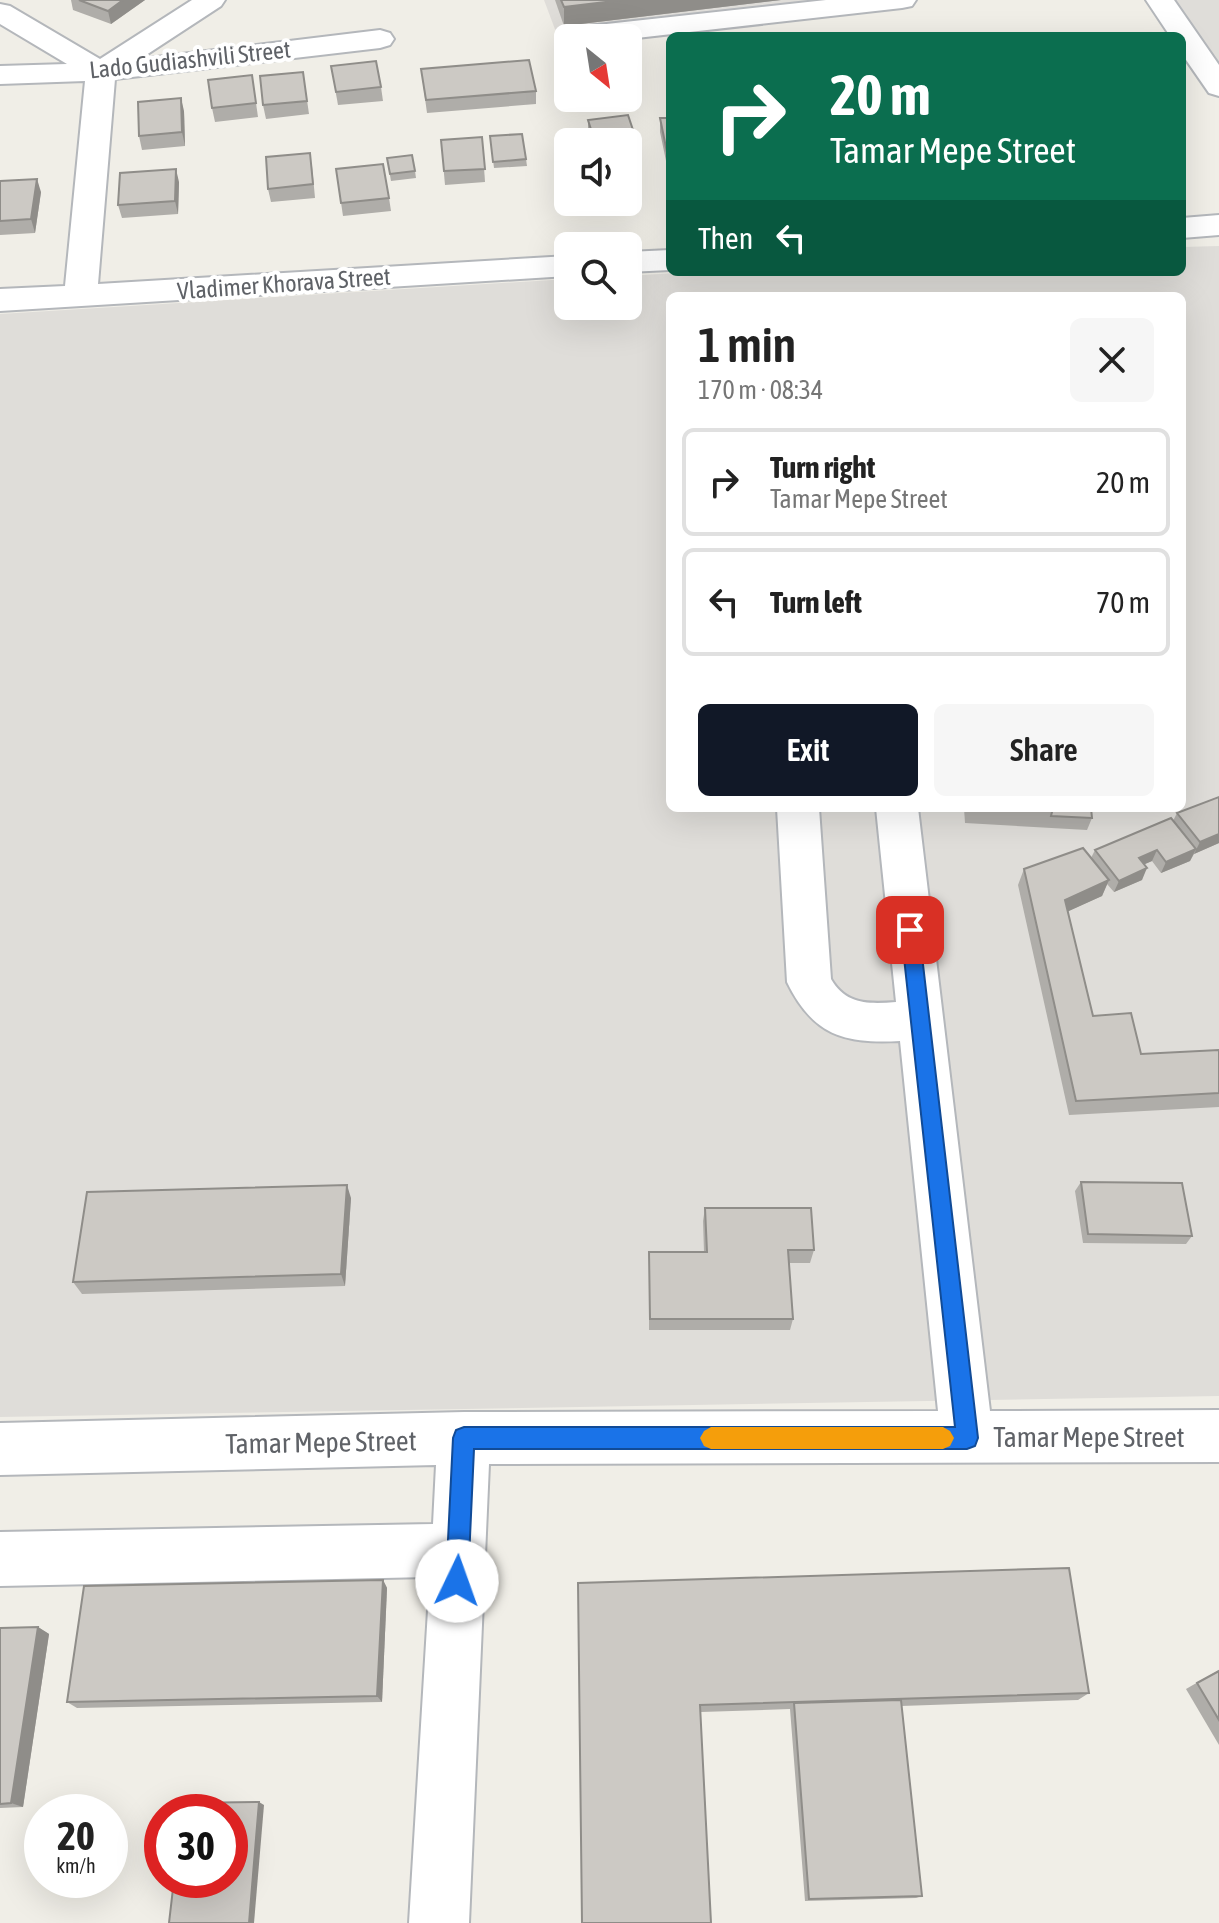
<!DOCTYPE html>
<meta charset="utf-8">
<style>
:root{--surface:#fff;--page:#f6f6f6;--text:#222;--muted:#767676;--line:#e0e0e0;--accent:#111827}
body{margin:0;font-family:"Asap Condensed",sans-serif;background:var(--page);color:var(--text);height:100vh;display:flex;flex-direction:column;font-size:30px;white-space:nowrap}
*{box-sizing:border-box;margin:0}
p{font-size:26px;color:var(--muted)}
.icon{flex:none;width:44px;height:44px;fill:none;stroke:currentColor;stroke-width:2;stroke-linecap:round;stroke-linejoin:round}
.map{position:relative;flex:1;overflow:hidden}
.sheet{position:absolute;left:666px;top:292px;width:520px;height:520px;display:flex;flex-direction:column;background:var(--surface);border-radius:12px;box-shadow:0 8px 32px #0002}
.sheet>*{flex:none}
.guide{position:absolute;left:666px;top:32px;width:520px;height:244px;border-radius:12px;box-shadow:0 8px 32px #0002;background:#0b6e4f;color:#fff;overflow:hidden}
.needle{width:52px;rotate:150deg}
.buttons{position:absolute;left:554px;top:24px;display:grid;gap:16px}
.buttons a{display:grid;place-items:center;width:88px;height:88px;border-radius:12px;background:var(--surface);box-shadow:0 8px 32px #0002;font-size:40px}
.speed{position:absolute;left:24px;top:1794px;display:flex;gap:16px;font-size:40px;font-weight:700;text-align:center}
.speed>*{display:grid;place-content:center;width:104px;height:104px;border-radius:50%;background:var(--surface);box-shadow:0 8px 32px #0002;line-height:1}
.speed small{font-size:20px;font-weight:400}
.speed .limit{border:12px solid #d22;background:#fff;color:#111}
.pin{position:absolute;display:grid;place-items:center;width:68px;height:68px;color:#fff;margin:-34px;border-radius:16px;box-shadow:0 4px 12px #0006}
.me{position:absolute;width:88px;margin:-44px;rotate:3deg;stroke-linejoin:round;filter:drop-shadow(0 0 6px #0008)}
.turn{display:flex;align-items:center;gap:28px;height:168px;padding:0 32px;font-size:36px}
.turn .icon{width:104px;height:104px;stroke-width:2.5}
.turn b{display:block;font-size:56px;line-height:68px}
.then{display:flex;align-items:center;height:76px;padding:0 32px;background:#0003;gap:16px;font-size:30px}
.round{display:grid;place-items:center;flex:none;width:84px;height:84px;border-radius:12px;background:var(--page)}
.overview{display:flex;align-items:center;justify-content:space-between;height:136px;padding:0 32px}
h1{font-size:48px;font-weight:600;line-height:60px}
.primary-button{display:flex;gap:16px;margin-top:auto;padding:16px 32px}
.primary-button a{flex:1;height:92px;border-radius:12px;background:var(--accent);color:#fff;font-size:32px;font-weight:600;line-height:92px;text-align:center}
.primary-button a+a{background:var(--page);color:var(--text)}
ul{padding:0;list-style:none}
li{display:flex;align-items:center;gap:24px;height:108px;margin:0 16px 12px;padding:0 16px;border:4px solid var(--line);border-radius:12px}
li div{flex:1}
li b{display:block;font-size:30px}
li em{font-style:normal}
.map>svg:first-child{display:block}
.industrial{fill:#dfddd9;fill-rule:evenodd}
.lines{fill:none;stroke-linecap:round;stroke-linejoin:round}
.minor-casing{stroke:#b4b7bb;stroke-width:4}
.minor{fill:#fff;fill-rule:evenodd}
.wall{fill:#afada9}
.shaded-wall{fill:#8f8d89}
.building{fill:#ccc9c4;stroke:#8f8d89;stroke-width:2}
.route{fill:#1a73e8;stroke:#114b97;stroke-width:2}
.slow{fill:#f59e0b}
.labels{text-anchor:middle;stroke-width:8;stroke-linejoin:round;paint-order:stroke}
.far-street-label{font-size:24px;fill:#5f6267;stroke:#fff}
.street-label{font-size:28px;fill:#5f6267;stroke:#fff}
</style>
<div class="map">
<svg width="1219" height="1923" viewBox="0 0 1219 1923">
<rect width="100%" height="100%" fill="#f0eee7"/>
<g class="industrial">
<polygon points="544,0 812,0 556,32"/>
<polygon points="1161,0 1219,0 1219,83"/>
<path d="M 1219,246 L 1219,1396 L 0,1417 L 0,314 L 568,279 L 568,306 L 628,306 L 628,276 L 690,272 L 1182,272 L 1182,247 ZM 670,296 L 1182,296 L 1182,808 L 670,808 Z"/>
</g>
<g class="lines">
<defs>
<g id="minor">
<polygon points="192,0 225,0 221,6 140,59 380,30 390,33 394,39 390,45 380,48 115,79 98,284 568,256 568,276 0,311 0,289 65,286 85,81 0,84 0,66 67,64 0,24 0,4 10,6 100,59"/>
<polygon points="826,0 916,0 912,6 902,8 628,39 568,38 568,41 565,36 569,30 579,27"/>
<polygon points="1146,0 1174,0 1219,65 1219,96 1209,93 1182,54 1182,36 1170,36"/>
<polygon points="1219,215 1219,235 1182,238 1182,218"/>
<polygon points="670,250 670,270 628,272 628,252"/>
<path d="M 777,808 L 819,808 L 831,979 C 846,1005 869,1004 896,1002 L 876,808 L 918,808 L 990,1411 L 1219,1410 L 1219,1462 L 489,1464 L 469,1923 L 409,1923 L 430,1577 L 0,1586 L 0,1532 L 433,1524 L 436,1465 L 0,1475 L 0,1423 L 464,1412 L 938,1411 L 900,1041 C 843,1044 813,1035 787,982 Z"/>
</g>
</defs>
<use href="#minor" class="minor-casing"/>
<use href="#minor" class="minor"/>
</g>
<g class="wall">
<polygon points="71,0 145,0 111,24 73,10"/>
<polygon points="555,0 781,0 564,26"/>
<polygon points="331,66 381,87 383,101 338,105"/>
<polygon points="421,69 536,91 536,104 427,113"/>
<polygon points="303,72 309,114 266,119 263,105"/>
<polygon points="252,75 258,117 215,122 212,108"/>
<polygon points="184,111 185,146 142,150 139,136"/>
<polygon points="660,118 670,118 670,180 660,132"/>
<polygon points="588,120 638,145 638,158 628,159 628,142 591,142 588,133"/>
<polygon points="490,136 526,159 527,166 494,168"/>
<polygon points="482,137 485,182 445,185 441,140"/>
<polygon points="387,158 415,171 416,178 391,181"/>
<polygon points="312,166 315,198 271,202 268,189"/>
<polygon points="336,169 389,198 391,211 343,216"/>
<polygon points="0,181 41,192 35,233 0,235"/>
<polygon points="179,182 178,214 122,218 118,205"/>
<polygon points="1219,797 1219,843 1194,854 1190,861 1161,873 1152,861 1144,864 1142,880 1114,892 1107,884 1102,896 1068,911 1093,1016 1141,1054 1219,1050 1219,1107 1069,1115 1018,885 1024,869 1091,858 1095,850 1173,821 1177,813"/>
<polygon points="964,808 1091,808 1092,818 1087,830 965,823"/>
<polygon points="1081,1182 1192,1236 1186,1244 1083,1243 1075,1191"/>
<polygon points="351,1198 345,1286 82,1294 73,1282"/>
<polygon points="705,1208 814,1250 810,1263 789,1263 793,1319 790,1330 649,1330 649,1252 704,1252 703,1221"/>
<polygon points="383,1580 387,1588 382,1702 77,1708 67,1702"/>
<polygon points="578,1583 1089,1693 1078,1700 901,1706 922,1896 916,1898 805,1901 790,1709 701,1712"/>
<polygon points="38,1627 49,1634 23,1807 0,1808 0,1628"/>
<polygon points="1219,1670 1219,1745 1186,1689"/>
</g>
<g class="shaded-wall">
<polygon points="123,0 145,0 111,24 108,11"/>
<polygon points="622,0 781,0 564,26 564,7"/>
<polygon points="181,98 184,111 185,146 182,132"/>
<polygon points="176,169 179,182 178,214 175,201"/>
<polygon points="37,179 41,192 35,233 31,219"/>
<polygon points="1219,834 1219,843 1194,854 1200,842"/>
<polygon points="1196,849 1190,861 1161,873 1166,862"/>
<polygon points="1157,850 1152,861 1134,869 1139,858"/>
<polygon points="1147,868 1142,880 1114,892 1119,881"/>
<polygon points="1109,880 1102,896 1058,916 1065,900"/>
<polygon points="347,1185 351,1198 345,1286 341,1274"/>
<polygon points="383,1580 387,1588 382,1702 377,1696"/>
<polygon points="38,1627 49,1634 23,1807 11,1803"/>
<polygon points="259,1802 264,1805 254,1923 249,1923"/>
</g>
<g class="building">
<polygon points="79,0 123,0 108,11"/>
<polygon points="561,0 622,0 564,7"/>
<polygon points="529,60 536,91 426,100 421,69"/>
<polygon points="376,61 381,87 336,92 331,66"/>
<polygon points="303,72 307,101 263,105 260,76"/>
<polygon points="252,75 256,103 212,108 208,80"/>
<polygon points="181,98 182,132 139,136 138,102"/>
<polygon points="628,115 638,145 628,146 628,142 595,142 588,120"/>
<polygon points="660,118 670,118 670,167"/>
<polygon points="522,134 526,159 493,162 490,136"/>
<polygon points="482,137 485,169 444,171 441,140"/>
<polygon points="310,153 313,184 268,189 266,157"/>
<polygon points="412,155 415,171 390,174 387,158"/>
<polygon points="383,164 389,198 341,203 336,169"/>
<polygon points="176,169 175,201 118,205 120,173"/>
<polygon points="37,179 31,219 0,221 0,181"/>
<polygon points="1219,797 1219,834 1200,842 1177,813"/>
<polygon points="994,808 1053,808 1053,811"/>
<polygon points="1053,808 1091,808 1092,818 1051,816"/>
<polygon points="1171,818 1196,849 1166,862 1157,850 1139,858 1147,868 1119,881 1095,850"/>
<polygon points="1083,848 1109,880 1065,900 1093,1016 1131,1013 1141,1054 1219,1050 1219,1093 1076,1101 1024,869"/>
<polygon points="1081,1182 1182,1183 1192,1236 1088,1234"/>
<polygon points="347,1185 341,1274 73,1282 87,1192"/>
<polygon points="705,1208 811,1208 814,1250 788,1250 793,1319 650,1319 649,1252 707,1252"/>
<polygon points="1069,1568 1089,1693 700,1705 711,1923 582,1923 578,1583"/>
<polygon points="383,1580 377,1696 67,1702 84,1586"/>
<polygon points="38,1627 11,1803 0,1804 0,1628"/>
<polygon points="1219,1671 1219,1720 1197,1683"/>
<polygon points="901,1700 922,1896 809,1899 794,1703"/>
<polygon points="259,1802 249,1923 169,1923 174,1880 230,1880 230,1812 181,1812 182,1803"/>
</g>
<polygon class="route" points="910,922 919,930 978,1438 975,1446 967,1449 474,1449 468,1581 465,1589 457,1593 449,1589 446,1581 453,1438 456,1430 464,1427 955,1427 901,930"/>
<polygon class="slow" points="711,1427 943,1427 950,1431 954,1438 950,1446 943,1449 711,1449 704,1446 700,1438 704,1431"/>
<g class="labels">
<g class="far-street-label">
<text transform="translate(190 60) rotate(-6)" y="8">Lado Gudiashvili Street</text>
<text transform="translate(284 284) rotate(-4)" y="8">Vladimer Khorava Street</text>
</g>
<g class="street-label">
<text x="1089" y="1447">Tamar Mepe Street</text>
<text transform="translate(321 1442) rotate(-1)" y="10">Tamar Mepe Street</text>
</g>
</g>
</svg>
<div class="buttons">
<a><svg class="needle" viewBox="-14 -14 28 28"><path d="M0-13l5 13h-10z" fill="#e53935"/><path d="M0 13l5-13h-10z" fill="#767676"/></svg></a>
<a><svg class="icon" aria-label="sound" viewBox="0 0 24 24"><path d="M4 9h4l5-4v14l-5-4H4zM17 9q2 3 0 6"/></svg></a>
<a><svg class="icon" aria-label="search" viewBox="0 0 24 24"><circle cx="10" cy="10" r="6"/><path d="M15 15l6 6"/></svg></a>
</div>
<div class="speed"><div>20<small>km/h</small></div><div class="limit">30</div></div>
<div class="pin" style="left:910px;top:930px;background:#d93025"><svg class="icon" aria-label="arrive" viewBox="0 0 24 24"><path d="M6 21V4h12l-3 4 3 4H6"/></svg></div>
<svg class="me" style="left:457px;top:1581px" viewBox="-20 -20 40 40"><circle r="19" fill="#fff"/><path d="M0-13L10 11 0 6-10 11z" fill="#1a73e8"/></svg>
<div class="guide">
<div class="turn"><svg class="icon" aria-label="right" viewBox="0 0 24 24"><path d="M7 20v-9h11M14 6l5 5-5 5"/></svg><div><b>20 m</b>Tamar Mepe Street</div></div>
<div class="then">Then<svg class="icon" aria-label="left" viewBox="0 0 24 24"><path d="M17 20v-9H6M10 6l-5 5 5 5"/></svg></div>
</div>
<section class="sheet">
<div class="overview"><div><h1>1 min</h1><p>170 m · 08:34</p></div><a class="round"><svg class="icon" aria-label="close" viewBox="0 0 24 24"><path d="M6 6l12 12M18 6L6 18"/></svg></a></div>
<ul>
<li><svg class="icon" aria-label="right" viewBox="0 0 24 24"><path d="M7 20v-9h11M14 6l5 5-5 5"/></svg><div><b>Turn right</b><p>Tamar Mepe Street</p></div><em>20 m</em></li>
<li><svg class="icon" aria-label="left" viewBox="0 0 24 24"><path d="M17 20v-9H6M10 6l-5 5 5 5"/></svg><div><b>Turn left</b></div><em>70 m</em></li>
</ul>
<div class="primary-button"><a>Exit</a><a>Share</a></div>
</section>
</div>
